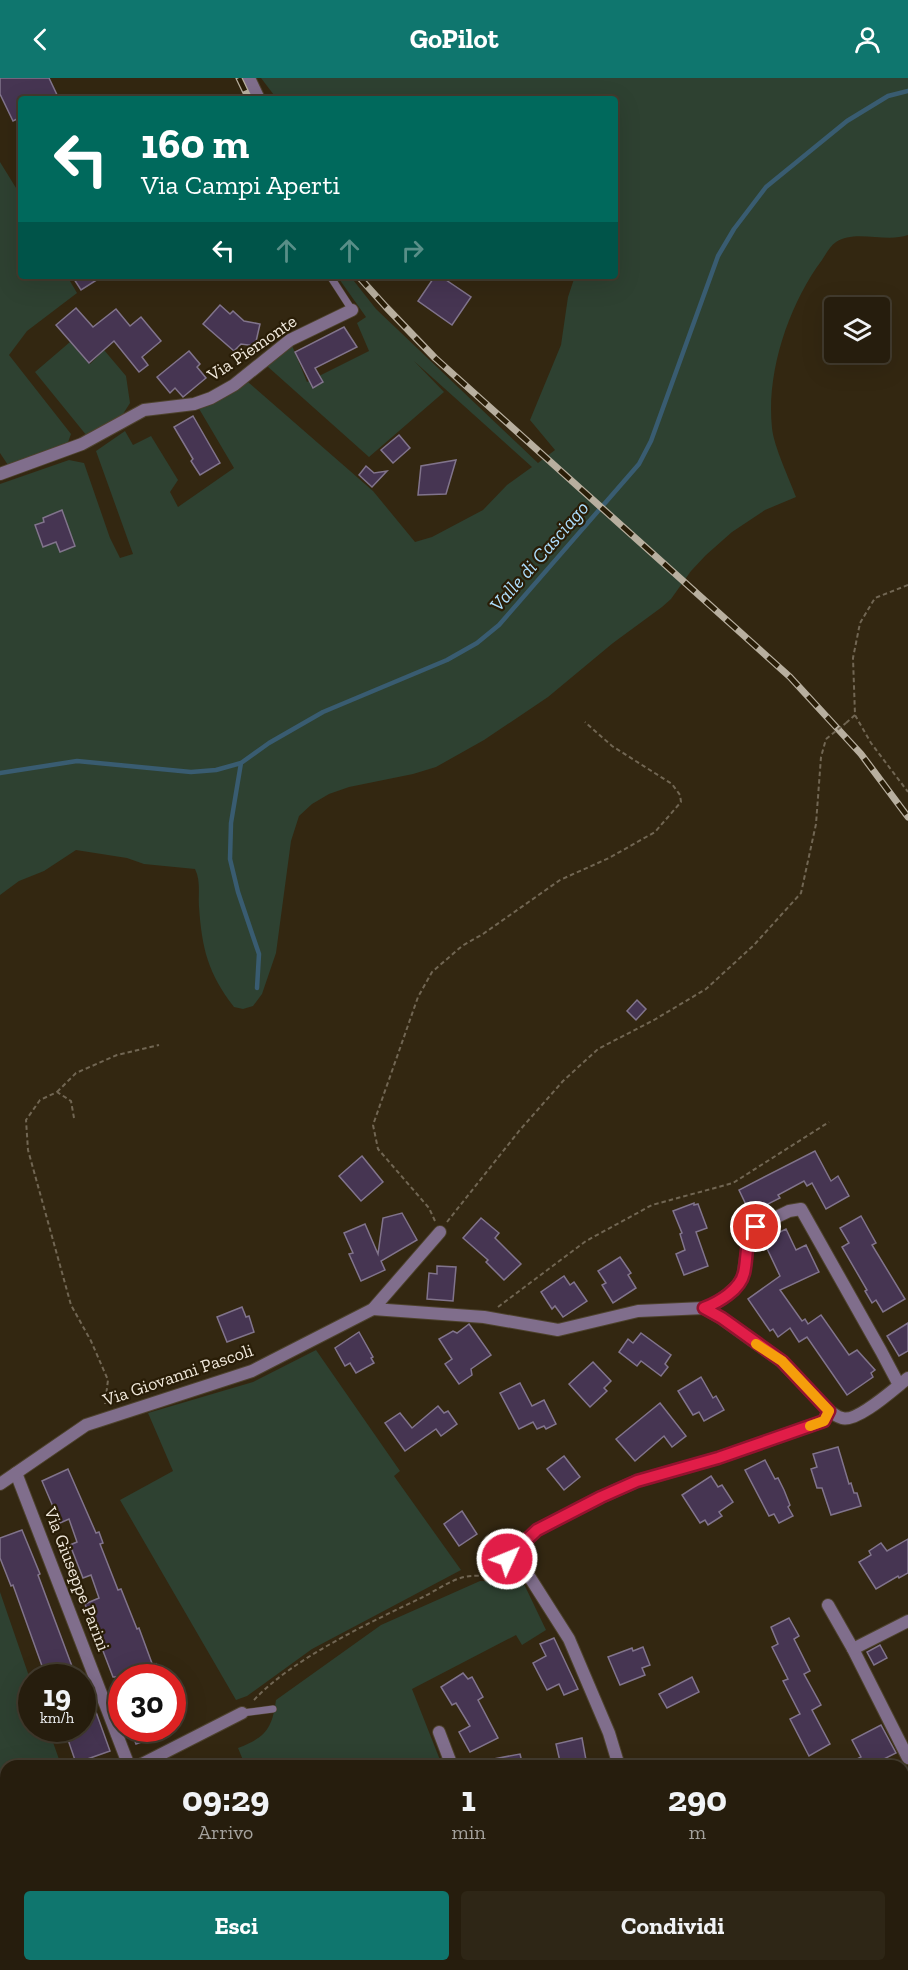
<!DOCTYPE html>
<html lang="it">
<style>
:root{--surface:#261d0d;--page:#2e2616;--text:#f1f3f6;--muted:#a4a29d;--line:#423b2e;--accent:#0f766e}
body{margin:0;font-family:"Zilla Slab",serif;background:var(--page);color:var(--text);height:100vh;display:flex;flex-direction:column;font-size:22px;white-space:nowrap}
*{box-sizing:border-box;margin:0}
p{font-size:20px;color:var(--muted)}
.icon{flex:none;width:33px;height:33px;fill:none;stroke:currentColor;stroke-width:2;stroke-linecap:round;stroke-linejoin:round}
.map{position:relative;flex:1;overflow:hidden}
.drawer{position:absolute;left:0px;top:1682px;width:909px;height:212px;display:flex;flex-direction:column;background:var(--surface);border-radius:18px 18px 0 0;box-shadow:0 6px 24px #0002,0 0 0 2px var(--line)}
.drawer>*{flex:none}
.guide{position:absolute;left:18px;top:18px;width:600px;height:183px;border-radius:6px;box-shadow:0 6px 24px #0002,0 0 0 2px var(--line);background:#00695c;color:#fff;overflow:hidden}
.tools{position:absolute;left:824px;top:219px;display:grid;gap:12px}
.tools a{display:grid;place-items:center;width:66px;height:66px;border-radius:6px;background:var(--surface);box-shadow:0 6px 24px #0002,0 0 0 2px var(--line);font-size:30px}
.speed{position:absolute;left:18px;top:1586px;display:flex;gap:12px;font-size:30px;font-weight:700;text-align:center}
.speed>*{display:grid;place-content:center;width:78px;height:78px;border-radius:50%;background:var(--surface);box-shadow:0 6px 24px #0002,0 0 0 2px var(--line);line-height:1}
.speed small{font-size:15px;font-weight:400}
.speed .limit{border:9px solid #d22;background:#fff;color:#111}
.pin{position:absolute;display:grid;place-items:center;width:51px;height:51px;color:#fff;margin:-26px;border:3px solid #fff;border-radius:50%;box-shadow:0 2px 6px #0007}
.me{position:absolute;width:66px;margin:-33px;rotate:46deg;stroke-linejoin:round;filter:drop-shadow(0 0 4px #0008)}
.turn{display:flex;align-items:center;gap:21px;height:126px;padding:0 24px;font-size:27px}
.turn .icon{width:78px;height:78px;stroke-width:2.5}
.turn b{display:block;font-size:42px;line-height:51px}
.lanes{display:flex;align-items:center;height:57px;padding:0 24px;background:#0003;justify-content:center;gap:30px;direction:ltr}
.lanes .off{opacity:.35}
.eta{display:flex;justify-content:space-evenly;align-items:center;height:102px;text-align:center}
.eta b{font-size:36px;font-weight:800;line-height:42px}
.cta{display:flex;gap:12px;margin-top:auto;padding:12px 24px}
.cta a{flex:1;height:69px;border-radius:6px;background:var(--accent);color:#fff;font-size:24px;font-weight:800;line-height:69px;text-align:center}
.cta a+a{background:var(--page);color:var(--text)}
header{display:flex;justify-content:space-between;align-items:center;height:78px;padding:0 24px;background:var(--accent);color:#fff;font-size:27px;font-weight:800}
.map>svg:first-child{display:block}
.green{fill:#2e4131}
.lines{fill:none;stroke-linecap:round;stroke-linejoin:round}
.stream{stroke:#395c71;stroke-width:4.5}
.building{fill:#463552;stroke:#81748c;stroke-width:1.5}
.lane-casing{stroke:#4d422d;stroke-width:8}
.street-casing{stroke:#4d422d;stroke-width:14}
.secondary-casing{stroke:#4d422d;stroke-width:14}
.path{stroke:#716653;stroke-width:2;stroke-dasharray:4.5 3;stroke-linecap:butt}
.lane{stroke:#806e8c;stroke-width:7}
.street{stroke:#806e8c;stroke-width:12}
.secondary{stroke:#b195c6;stroke-width:12}
.rail-casing{stroke:#b8af9f;stroke-width:7}
.rail{stroke:#291d07;stroke-width:4.5;stroke-dasharray:14;stroke-linecap:butt}
.path-bridge{stroke:#716653;stroke-width:2;stroke-dasharray:4.5 3;stroke-linecap:butt}
.route-casing{stroke:#92132f;stroke-width:15}
.route{stroke:#e11d48;stroke-width:10}
.slow{stroke:#f59e0b;stroke-width:10}
.labels{text-anchor:middle;stroke-width:4.5;stroke-linejoin:round;paint-order:stroke}
.street-label{font-size:18px;fill:#f0e8db;stroke:#291d07}
.water-label{font-size:20px;font-style:italic;fill:#aedefd;stroke:#291d07}
</style>
<header><svg class="icon" aria-label="back" viewBox="0 0 24 24"><path d="M15 5l-7 7 7 7"/></svg>GoPilot<svg class="icon" aria-label="person" viewBox="0 0 24 24"><circle cx="12" cy="8" r="4"/><path d="M4 21q1-7 8-7t8 7"/></svg></header>
<div class="map">
<svg width="908" height="1892" viewBox="0 0 908 1892">
<rect width="100%" height="100%" fill="#332711"/>
<g class="green">
<path d="M 261,0 L 908,0 L 908,157 C 886,165 855,151 836,164 C 830,168 826,176 822,182 C 789,226 766,294 772,350 C 774,369 789,400 796,419 L 765,432 L 732,454 L 706,477 L 691,493 L 671,521 L 662,529 L 613,565 L 548,619 L 484,662 L 436,689 L 413,696 L 349,709 L 329,716 L 312,726 L 299,738 L 291,763 L 276,875 L 262,916 L 253,928 L 243,931 L 234,929 C 208,895 202,871 199,829 C 198,816 201,803 195,791 L 144,786 L 127,780 L 76,772 L 44,793 L 19,803 L 0,817 L 0,406 L 69,382 L 84,385 L 110,460 L 120,480 L 133,476 L 96,373 L 125,353 L 133,367 L 151,358 L 178,402 L 170,414 L 178,429 L 234,390 L 198,329 L 220,320 L 248,304 L 373,413 L 415,464 L 432,459 L 483,432 L 507,407 L 532,389 L 414,283 L 444,314 L 369,379 L 267,288 L 291,265 L 307,304 L 369,273 L 357,245 L 366,239 L 337,198 L 350,198 L 376,231 L 538,385 L 555,372 L 530,342 L 561,267 L 568,219 L 575,198 L 615,198 L 615,21 L 277,21 Z"/>
<polygon points="0,84 21,118 21,198 67,198 77,215 27,253 9,277 71,356 67,367 10,390 0,375"/>
<polygon points="70,264 90,286 104,272 126,298 130,325 123,336 87,358 35,294"/>
<polygon points="316,1272 400,1393 394,1398 461,1492 312,1571 247,1618 236,1622 120,1422 173,1393 148,1335 253,1304"/>
<path d="M 480,1503 L 523,1504 L 546,1552 L 522,1567 L 516,1557 L 412,1611 L 442,1687 L 245,1687 L 238,1670 C 266,1659 272,1651 276,1622 L 381,1547 Z"/>
<polygon points="0,1514 31,1604 32,1650 48,1650 61,1687 6,1688 6,1702 0,1703"/>
<polygon points="268,1887 657,1887 658,1892 269,1892"/>
</g>
<g class="lines">
<g class="stream">
<polyline points="241,685 231,745 230,781 238,814 259,876 257,910"/>
<polyline points="0,695 77,683 191,694 216,692 241,685 269,665 323,634 447,582 477,565 499,547 639,386 651,363 718,178 734,151 766,109 847,43 888,18 908,13"/>
</g>
</g>
<g class="building">
<polygon points="0,0 49,0 59,21 21,21 21,39 13,43 0,16"/>
<polygon points="72,198 103,198 81,212"/>
<polygon points="435,198 440,198 471,219 452,247 418,223"/>
<polygon points="220,227 230,236 233,233 244,243 260,246 255,268 241,266 234,273 203,246"/>
<polygon points="76,230 93,249 116,231 130,248 141,239 161,263 142,279 148,287 139,294 114,263 89,285 56,247"/>
<polygon points="344,249 357,269 315,290 323,304 313,310 295,274"/>
<polygon points="189,273 200,286 197,289 206,300 183,319 175,310 170,315 157,299"/>
<polygon points="193,338 220,385 200,397 191,383 193,381 174,349"/>
<polygon points="399,357 410,370 393,385 381,372"/>
<polygon points="456,382 446,416 418,417 421,388"/>
<polygon points="366,388 374,395 387,393 372,409 359,397"/>
<polygon points="62,432 75,468 60,474 56,464 43,469 35,447 44,444 43,440"/>
<polygon points="637,922 646,931 636,942 627,933"/>
<polygon points="815,1073 831,1103 838,1098 849,1118 826,1131 812,1105 807,1108 804,1103 778,1117 780,1120 750,1135 739,1112"/>
<polygon points="362,1078 383,1104 361,1123 339,1098"/>
<polygon points="694,1125 694,1127 698,1126 707,1150 696,1154 708,1188 684,1197 676,1176 685,1172 680,1156 682,1155 673,1133"/>
<polygon points="402,1135 417,1162 381,1183 385,1192 361,1203 349,1176 353,1175 344,1155 365,1146 378,1176 383,1140"/>
<polygon points="861,1138 876,1165 872,1167 905,1221 883,1234 876,1222 872,1225 865,1213 867,1212 842,1169 849,1165 840,1150"/>
<polygon points="481,1140 499,1155 495,1160 521,1186 504,1202 486,1184 488,1182 463,1160"/>
<polygon points="786,1151 796,1172 806,1167 819,1194 780,1212 802,1243 805,1241 808,1246 821,1237 849,1277 857,1272 875,1292 871,1295 873,1299 847,1317 807,1259 799,1264 790,1250 778,1259 773,1251 770,1253 748,1221 780,1198 763,1162"/>
<polygon points="620,1179 631,1195 628,1197 636,1210 613,1225 602,1207 606,1205 598,1193"/>
<polygon points="437,1188 456,1189 453,1223 427,1221 429,1195 437,1196"/>
<polygon points="564,1198 570,1207 574,1204 587,1223 563,1239 555,1228 552,1231 541,1214"/>
<polygon points="242,1229 246,1239 249,1238 254,1254 227,1264 217,1239"/>
<polygon points="908,1245 908,1273 899,1278 887,1258"/>
<polygon points="469,1246 491,1277 471,1291 472,1297 459,1306 445,1286 452,1281 439,1261 453,1253 457,1255"/>
<polygon points="359,1254 373,1279 371,1280 374,1285 356,1295 350,1285 345,1288 335,1270"/>
<polygon points="641,1255 671,1277 665,1286 668,1289 661,1298 641,1283 637,1288 619,1274 628,1261 633,1265"/>
<polygon points="593,1284 611,1303 604,1310 607,1313 590,1329 569,1306"/>
<polygon points="701,1299 713,1320 716,1318 724,1332 704,1343 699,1334 693,1337 678,1313"/>
<polygon points="520,1305 532,1328 544,1322 556,1346 546,1351 544,1348 537,1351 533,1344 519,1351 500,1315"/>
<polygon points="660,1325 686,1358 672,1369 664,1358 635,1383 616,1361"/>
<polygon points="438,1328 444,1335 448,1333 457,1346 441,1358 436,1351 405,1373 385,1345 400,1335 412,1350"/>
<polygon points="838,1369 849,1406 851,1405 854,1415 857,1415 861,1428 831,1437 822,1410 817,1410 811,1391 817,1389 813,1376"/>
<polygon points="564,1378 580,1399 564,1412 547,1391"/>
<polygon points="765,1382 775,1401 778,1400 784,1412 790,1427 788,1429 793,1438 779,1445 774,1436 769,1438 745,1392"/>
<polygon points="68,1391 96,1455 99,1454 103,1465 100,1466 118,1512 121,1511 137,1551 139,1550 153,1588 156,1586 161,1599 113,1599 85,1526 99,1520 91,1497 83,1500 70,1467 77,1464 69,1441 60,1445 42,1403"/>
<polygon points="711,1398 718,1409 722,1407 733,1424 719,1434 722,1438 708,1447 705,1442 700,1445 682,1417"/>
<polygon points="462,1433 477,1456 459,1468 444,1446"/>
<polygon points="22,1452 40,1496 38,1497 76,1599 46,1599 13,1507 11,1508 0,1480 0,1460"/>
<polygon points="908,1461 908,1495 899,1500 898,1498 876,1511 859,1484 871,1477 869,1473 881,1465 887,1473"/>
<polygon points="789,1540 799,1558 794,1561 810,1593 804,1596 821,1627 812,1632 830,1666 809,1678 790,1641 800,1636 783,1603 788,1601 772,1569 778,1566 771,1549"/>
<polygon points="554,1560 578,1611 564,1617 559,1606 547,1612 533,1585 546,1578 540,1566"/>
<polygon points="880,1567 887,1580 874,1587 867,1574"/>
<polygon points="643,1569 650,1587 642,1590 645,1597 620,1607 608,1579 632,1570 633,1573"/>
<polygon points="463,1595 468,1601 472,1599 483,1619 478,1622 498,1660 470,1674 459,1654 470,1648 456,1625 452,1627 441,1609"/>
<polygon points="692,1599 699,1614 667,1630 659,1616"/>
<polygon points="82,1609 84,1609 93,1634 96,1634 110,1673 76,1685 64,1650 82,1650"/>
<polygon points="881,1647 896,1675 870,1688 844,1688 861,1679 852,1662"/>
<polygon points="130,1650 148,1650 152,1660 136,1666"/>
<polygon points="582,1660 586,1682 561,1688 556,1666"/>
<polygon points="520,1676 523,1688 489,1688 488,1682"/>
</g>
<g class="lines">
<defs>
<g id="lane">
<polyline points="330,198 352,232"/>
<polyline points="242,1635 273,1631"/>
</g>
<g id="street">
<polyline points="249,0 259,21"/>
<polyline points="0,396 82,366 144,332 194,326 211,320 234,307 290,262 352,232"/>
<polyline points="704,1230 721,1240 781,1283 829,1333"/>
<polyline points="373,1231 484,1239 558,1252 638,1233 704,1230 716,1225 727,1217 737,1208 743,1198 749,1159 756,1149 789,1133 801,1131 881,1273 899,1307"/>
<polyline points="16,1395 129,1688"/>
<polyline points="0,1406 86,1347 252,1293 373,1231 440,1154"/>
<path d="M 522,1487 C 515,1490 510,1488 507,1481 L 509,1471 L 519,1469 L 537,1452 L 601,1419 L 637,1403 L 718,1380 L 824,1343 L 829,1333 C 833,1335 837,1339 842,1340 C 857,1345 895,1310 908,1300"/>
<polyline points="522,1487 569,1561 609,1655 619,1688"/>
<polyline points="828,1527 853,1571 908,1680"/>
<polyline points="853,1571 908,1543"/>
<polyline points="439,1654 452,1688"/>
<polyline points="138,1688 242,1635"/>
</g>
<g id="secondary">
<polyline points="0,1713 6,1711"/>
<polyline points="903,1868 908,1865"/>
<polyline points="159,1887 162,1892"/>
<polyline points="862,1892 871,1887"/>
</g>
</defs>
<use href="#lane" class="lane-casing"/>
<use href="#street" class="street-casing"/>
<use href="#secondary" class="secondary-casing"/>
<g class="path">
<polyline points="908,507 875,520 860,545 853,580 855,637 871,665 908,714"/>
<polyline points="846,645 855,637"/>
<polyline points="57,1014 76,995 117,977 159,967"/>
<polyline points="74,1040 71,1023 57,1014 40,1022 26,1042 28,1072 71,1227 91,1263 108,1302 105,1326"/>
<polyline points="435,1143 429,1130 378,1071 373,1047 418,919 432,894 462,868 483,856 560,802 609,780 655,754 681,724 680,717 672,706 612,668 585,644"/>
<polyline points="447,1144 519,1053 563,1003 598,971 654,942 706,911 754,867 801,815 816,746 821,679 826,661"/>
<polyline points="498,1229 586,1163 652,1127 733,1105 829,1044"/>
<path d="M 254,1622 C 293,1580 371,1544 423,1519 C 435,1513 451,1502 464,1499 C 477,1496 489,1500 501,1495"/>
<polyline points="32,1688 35,1688"/>
<polyline points="0,1697 6,1695"/>
<polyline points="673,1887 673,1892"/>
<polyline points="702,1892 705,1887"/>
</g>
<use href="#lane" class="lane"/>
<use href="#street" class="street"/>
<use href="#secondary" class="secondary"/>
<defs>
<g id="rail">
<polyline points="239,0 249,21"/>
<polyline points="358,198 386,229 435,280 790,599 861,676 908,739"/>
</g>
</defs>
<use href="#rail" class="rail-casing"/>
<use href="#rail" class="rail"/>
<polyline class="path-bridge" points="826,661 846,645"/>
</g>
<g class="lines">
<defs>
<path id="route" d="M 507,1481 L 510,1472 L 514,1469 L 519,1469 L 537,1452 L 601,1419 L 637,1403 L 718,1380 L 824,1343 L 829,1333 L 782,1283 L 722,1240 L 704,1230 C 719,1224 740,1212 744,1195 C 748,1178 744,1165 756,1149"/>
</defs>
<use href="#route" class="route-casing"/>
<use href="#route" class="route"/>
<polyline class="slow" points="756,1266 782,1283 829,1333 824,1343 810,1348"/>
</g>
<g class="labels">
<g class="street-label">
<text transform="translate(252 270) rotate(-34)" y="6">Via Piemonte</text>
<text transform="translate(178 1297) rotate(-19)" y="6">Via Giovanni Pascoli</text>
<text transform="translate(77 1501) rotate(69)" y="6">Via Giuseppe Parini</text>
</g>
<g class="water-label">
<text transform="translate(539 478) rotate(-49)" y="7">Valle di Casciago</text>
</g>
</g>
</svg>
<div class="tools">
<a><svg class="icon" aria-label="layers" viewBox="0 0 24 24"><path d="M12 4l9 5-9 5-9-5zM3 14l9 5 9-5"/></svg></a>
</div>
<div class="speed"><div>19<small>km/h</small></div><div class="limit">30</div></div>
<div class="pin" style="left:756px;top:1149px;background:#d93025"><svg class="icon" aria-label="arrive" viewBox="0 0 24 24"><path d="M6 21V4h12l-3 4 3 4H6"/></svg></div>
<svg class="me" style="left:507px;top:1481px" viewBox="-20 -20 40 40"><circle r="17" fill="#e11d48" stroke="#fff" stroke-width="3"/><path d="M0-11L8 9 0 5-8 9z" fill="#fff"/></svg>
<div class="guide">
<div class="turn"><svg class="icon" aria-label="left" viewBox="0 0 24 24"><path d="M17 20v-9H6M10 6l-5 5 5 5"/></svg><div><b>160 m</b>Via Campi Aperti</div></div>
<div class="lanes"><svg class="icon" aria-label="left" viewBox="0 0 24 24"><path d="M17 20v-9H6M10 6l-5 5 5 5"/></svg><svg class="icon off" aria-label="ahead" viewBox="0 0 24 24"><path d="M12 20V5M6 11l6-6 6 6"/></svg><svg class="icon off" aria-label="ahead" viewBox="0 0 24 24"><path d="M12 20V5M6 11l6-6 6 6"/></svg><svg class="icon off" aria-label="right" viewBox="0 0 24 24"><path d="M7 20v-9h11M14 6l5 5-5 5"/></svg></div>
</div>
<section class="drawer">
<div class="eta">
<div><b>09:29</b><p>Arrivo</p></div>
<div><b>1</b><p>min</p></div>
<div><b>290</b><p>m</p></div>
</div>
<div class="cta"><a>Esci</a><a>Condividi</a></div>
</section>
</div>
